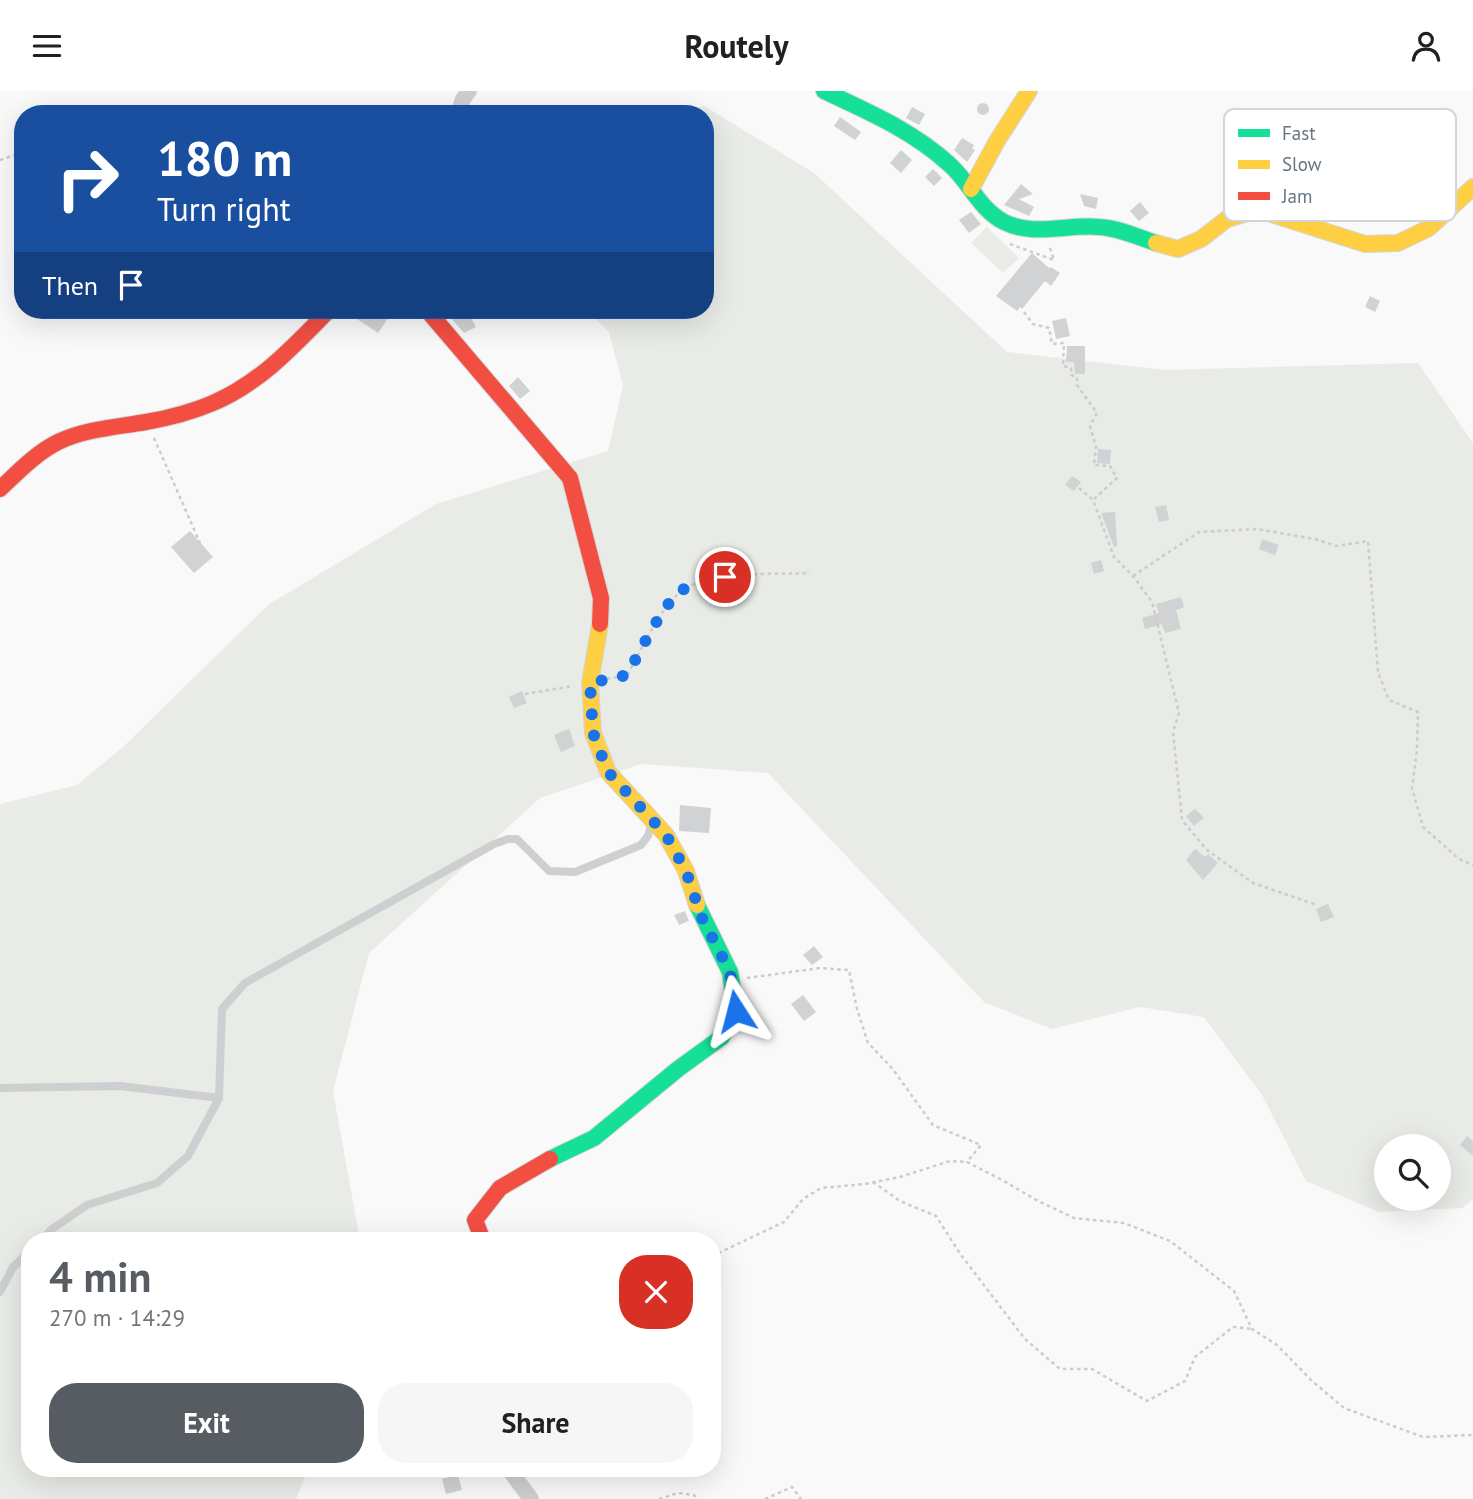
<!DOCTYPE html>
<meta charset="utf-8">
<style>
:root{--surface:#fff;--page:#f6f6f6;--text:#202124;--muted:#757577;--accent:#565c61}
body{margin:0;font-family:"PT Sans",sans-serif;background:var(--page);color:var(--text);height:100vh;display:flex;flex-direction:column;font-size:26px;white-space:nowrap}
*{box-sizing:border-box;margin:0}
p{font-size:23px;color:var(--muted)}
.icon{flex:none;width:38px;height:38px;fill:none;stroke:currentColor;stroke-width:2;stroke-linecap:round;stroke-linejoin:round}
.map{position:relative;flex:1;overflow:hidden}
.panel{position:absolute;left:21px;top:1141px;width:700px;height:245px;display:flex;flex-direction:column;background:var(--surface);border-radius:28px;box-shadow:0 7px 28px #0002}
.panel>*{flex:none}
.top-card{position:absolute;left:14px;top:14px;width:700px;height:214px;border-radius:28px;box-shadow:0 7px 28px #0002;background:#1a4fa0;color:#fff;overflow:hidden}
.fabs{position:absolute;left:1374px;top:1043px;display:grid;gap:14px}
.fabs a{display:grid;place-items:center;width:77px;height:77px;border-radius:50%;background:var(--surface);box-shadow:0 7px 28px #0002;font-size:35px}
.pin{position:absolute;display:grid;place-items:center;width:60px;height:60px;color:#fff;margin:-30px;border:4px solid #fff;border-radius:50%;box-shadow:0 2px 7px #0007}
.me{position:absolute;width:77px;margin:-38px;rotate:351deg;stroke-linejoin:round;filter:drop-shadow(0 0 5px #0008)}
.turn{display:flex;align-items:center;gap:24px;height:147px;padding:0 28px;font-size:32px}
.turn .icon{width:91px;height:91px;stroke-width:2.5}
.turn b{display:block;font-size:49px;line-height:60px}
.then{display:flex;align-items:center;height:66px;padding:0 28px;background:#0003;gap:14px;font-size:26px}
.round{display:grid;place-items:center;flex:none;width:74px;height:74px;border-radius:28px;background:var(--page)}
.summary{display:flex;align-items:center;justify-content:space-between;height:119px;padding:0 28px}
h1{font-size:42px;font-weight:600;line-height:52px;color:var(--accent)}
.button{display:flex;gap:14px;margin-top:auto;padding:14px 28px}
.button a{flex:1;height:80px;border-radius:28px;background:var(--accent);color:#fff;font-size:28px;font-weight:600;line-height:80px;text-align:center}
.button a+a{background:var(--page);color:var(--text)}
header{display:flex;justify-content:space-between;align-items:center;height:91px;padding:0 28px;background:var(--surface);font-size:32px;font-weight:600}
.map>svg:first-child{display:block}
.green{fill:#e8ebe6;fill-rule:evenodd}
.building{fill:#d0d2d3}
.lines{fill:none;stroke-linecap:round;stroke-linejoin:round}
.fast-casing{stroke:#d5d6d7;stroke-width:18}
.slow-casing{stroke:#d5d6d7;stroke-width:18}
.jam-casing{stroke:#d5d6d7;stroke-width:18}
.path{stroke:#cbcccd;stroke-width:2.5;stroke-dasharray:3.5 3.5;stroke-linecap:butt}
.lane{stroke:#cecfd0;stroke-width:8}
.street{stroke:#cecfd0;stroke-width:16}
.fast{stroke:#16e098;stroke-width:16}
.slow{stroke:#ffcf43;stroke-width:16}
.jam{stroke:#f24e42;stroke-width:16}
.route{stroke:#1a73e8;stroke-width:12;stroke-dasharray:0 21.6}
.key{fill:#fff;stroke:#d1d6da;stroke-width:2}
.key-label{font-size:19px;fill:#657683}
</style>
<header><svg class="icon" aria-label="menu" viewBox="0 0 24 24"><path d="M4 6h16M4 12h16M4 18h16"/></svg>Routely<svg class="icon" aria-label="person" viewBox="0 0 24 24"><circle cx="12" cy="8" r="4"/><path d="M4 21q1-7 8-7t8 7"/></svg></header>
<div class="map">
<svg width="1473" height="1408" viewBox="0 0 1473 1408">
<rect width="100%" height="100%" fill="#f9f9f9"/>
<g class="green">
<path d="M 704,15 L 814,82 L 1007,261 L 1165,279 L 1418,272 L 1473,352 L 1473,1108 L 1463,1117 L 1379,1121 L 1306,1090 L 1262,1004 L 1204,926 L 1140,916 L 1052,938 L 984,911 L 768,682 L 641,673 L 540,707 L 369,862 L 333,1000 L 360,1150 L 30,1150 L 30,1377 L 309,1377 L 296,1408 L 0,1408 L 0,713 L 77,694 L 123,656 L 268,514 L 436,413 L 608,360 L 623,295 L 609,241 L 587,219 L 705,219 L 705,23 L 663,23 ZM 1386,1055 L 1438,1055 L 1438,1108 L 1386,1108 Z"/>
<polygon points="987,136 1019,167 1003,182 971,152"/>
</g>
<g class="building">
<circle cx="983" cy="18" r="6"/>
<polygon points="912,16 925,23 919,34 906,27"/>
<polygon points="840,26 861,41 855,49 834,35"/>
<polygon points="962,47 974,54 972,58 975,59 967,71 954,59"/>
<polygon points="901,59 912,69 901,82 890,72"/>
<polygon points="933,78 942,87 934,95 925,86"/>
<polygon points="1021,93 1033,103 1019,108 1034,116 1029,125 1004,114"/>
<polygon points="1080,103 1098,107 1096,118 1084,115"/>
<polygon points="1140,111 1149,122 1139,130 1130,120"/>
<polygon points="971,121 981,133 969,142 959,129"/>
<polygon points="1032,162 1049,177 1051,176 1060,182 1051,195 1045,190 1022,218 1020,216 1017,220 996,205"/>
<polygon points="1370,205 1380,210 1375,221 1365,216"/>
<polygon points="363,219 384,219 391,223 378,242 357,228"/>
<polygon points="467,219 476,236 464,242 450,226"/>
<polygon points="1066,227 1070,245 1056,248 1052,230"/>
<polygon points="1067,255 1085,255 1085,283 1075,283 1074,271 1066,271"/>
<polygon points="518,286 530,300 520,308 509,295"/>
<polygon points="1098,358 1111,359 1110,373 1097,372"/>
<polygon points="1072,385 1081,391 1074,400 1065,394"/>
<polygon points="1166,414 1169,429 1159,431 1155,416"/>
<polygon points="1115,421 1117,455 1114,456 1101,422"/>
<polygon points="190,440 213,466 194,482 171,456"/>
<polygon points="1262,448 1279,454 1275,464 1259,458"/>
<polygon points="1101,469 1104,480 1094,483 1091,472"/>
<polygon points="1181,506 1184,516 1176,519 1181,538 1165,542 1162,533 1145,538 1142,527 1159,522 1156,513"/>
<polygon points="522,600 527,612 514,617 509,606"/>
<polygon points="569,638 575,655 561,661 554,644"/>
<polygon points="680,714 711,717 709,742 679,740"/>
<polygon points="1195,718 1204,727 1194,735 1186,725"/>
<polygon points="1195,758 1205,766 1208,763 1218,772 1203,789 1186,769"/>
<polygon points="1328,813 1334,826 1321,831 1316,818"/>
<polygon points="685,820 689,830 679,834 674,824"/>
<polygon points="814,855 823,866 812,874 803,864"/>
<polygon points="803,904 816,921 804,930 791,913"/>
<polygon points="1467,1045 1473,1050 1473,1065 1460,1054"/>
<polygon points="458,1384 462,1399 446,1403 442,1388"/>
</g>
<g class="lines">
<defs>
<g id="fast">
<path d="M 824,0 C 867,20 913,40 949,73 C 969,90 979,118 1004,131 C 1034,146 1067,133 1099,136 C 1119,137 1137,146 1156,152"/>
<polyline points="550,1068 594,1047 678,978 722,946 736,920 730,881 697,814"/>
</g>
<g id="slow">
<polyline points="971,98 997,50 1029,0"/>
<polyline points="1156,152 1178,158 1201,148 1227,128 1251,121 1268,122 1365,153 1398,152 1429,137 1473,96"/>
<polyline points="600,533 590,592 593,642 608,681 666,744 686,780 697,814"/>
</g>
<g id="jam">
<polyline points="427,219 570,387 601,507 600,533"/>
<path d="M 0,398 C 18,381 36,362 58,351 C 85,338 117,336 146,331 C 169,327 192,321 213,312 C 260,292 294,255 329,219"/>
<polyline points="483,1150 475,1129 500,1097 550,1068"/>
</g>
</defs>
<use href="#fast" class="fast-casing"/>
<use href="#slow" class="slow-casing"/>
<use href="#jam" class="jam-casing"/>
<g class="path">
<polyline points="0,69 23,61"/>
<polyline points="1010,153 1054,169 1049,154"/>
<polyline points="1024,221 1033,233 1049,237 1052,253 1064,252 1063,275 1071,277 1071,284 1077,286 1077,294 1097,322 1090,335 1096,356 1094,374 1110,375 1117,387 1093,409"/>
<polyline points="154,347 200,452"/>
<polyline points="1079,397 1093,409 1114,466 1133,485 1152,511 1179,622 1173,641 1182,729 1207,759 1253,792 1317,814"/>
<polyline points="1133,485 1199,441 1257,438 1315,448 1336,455 1368,450 1378,581 1389,609 1418,621 1417,659 1412,697 1423,736 1459,768 1473,774"/>
<path d="M 607,588 L 627,584 C 643,557 656,523 679,502 C 704,479 777,484 810,482"/>
<polyline points="525,603 573,595"/>
<polyline points="747,887 820,877 849,879 857,918 868,952 892,977 933,1034 981,1054 967,1071 1004,1090 1038,1110 1074,1127 1124,1132 1170,1150 1234,1200 1252,1238 1277,1254 1312,1290 1344,1317 1423,1346 1473,1344"/>
<polyline points="873,1091 900,1110 936,1125 961,1164 1025,1248 1060,1278 1092,1278 1147,1310 1185,1290 1195,1266 1233,1236 1252,1238"/>
<polyline points="712,1165 784,1131 803,1108 821,1097 865,1093 900,1086 950,1070 967,1071"/>
<polyline points="659,1408 678,1402 694,1404 697,1408"/>
<polyline points="765,1408 792,1396 801,1408"/>
</g>
<g class="lane">
<polyline points="0,997 120,995 219,1007"/>
<polyline points="40,1150 52,1138 87,1114 157,1092 188,1065 219,1007 222,918 245,892 494,753 508,748 517,748 549,780 575,781 641,754 648,745 652,731"/>
<polyline points="0,1201 13,1176 30,1160"/>
</g>
<g class="street">
<polyline points="458,23 463,8 469,0"/>
<polyline points="508,1377 531,1408"/>
</g>
<use href="#fast" class="fast"/>
<use href="#slow" class="slow"/>
<use href="#jam" class="jam"/>
</g>
<g class="lines">
<path class="route" d="M 725,486 C 711,489 695,492 682,499 C 664,511 639,563 627,584 L 590,592 L 593,642 L 608,681 L 666,744 L 686,780 L 701,825 L 730,881 L 736,920"/>
</g>
<rect x="1224" y="18" width="232" height="112" rx="10" class="key"/>
<rect x="1238" y="38" width="32" height="8" fill="#16e098"/>
<rect x="1238" y="69" width="32" height="9" fill="#ffcf43"/>
<rect x="1238" y="101" width="32" height="8" fill="#f24e42"/>
<g class="key-label">
<text x="1282" y="49">Fast</text>
<text x="1282" y="80">Slow</text>
<text x="1282" y="112">Jam</text>
</g>
</svg>
<div class="fabs">
<a><svg class="icon" aria-label="search" viewBox="0 0 24 24"><circle cx="10" cy="10" r="6"/><path d="M15 15l6 6"/></svg></a>
</div>
<div class="pin" style="left:725px;top:486px;background:#d93025"><svg class="icon" aria-label="arrive" viewBox="0 0 24 24"><path d="M6 21V4h12l-3 4 3 4H6"/></svg></div>
<svg class="me" style="left:736px;top:920px" viewBox="-20 -20 40 40"><path d="M0-17L14 15 0 8-14 15z" fill="#1a73e8" stroke="#fff" stroke-width="4"/></svg>
<div class="top-card">
<div class="turn"><svg class="icon" aria-label="right" viewBox="0 0 24 24"><path d="M7 20v-9h11M14 6l5 5-5 5"/></svg><div><b>180 m</b>Turn right</div></div>
<div class="then">Then<svg class="icon" aria-label="arrive" viewBox="0 0 24 24"><path d="M6 21V4h12l-3 4 3 4H6"/></svg></div>
</div>
<section class="panel">
<div class="summary"><div><h1>4 min</h1><p>270 m · 14:29</p></div><a class="round" style="background:#d93025;color:#fff"><svg class="icon" aria-label="close" viewBox="0 0 24 24"><path d="M6 6l12 12M18 6L6 18"/></svg></a></div>
<div class="button"><a>Exit</a><a>Share</a></div>
</section>
</div>
